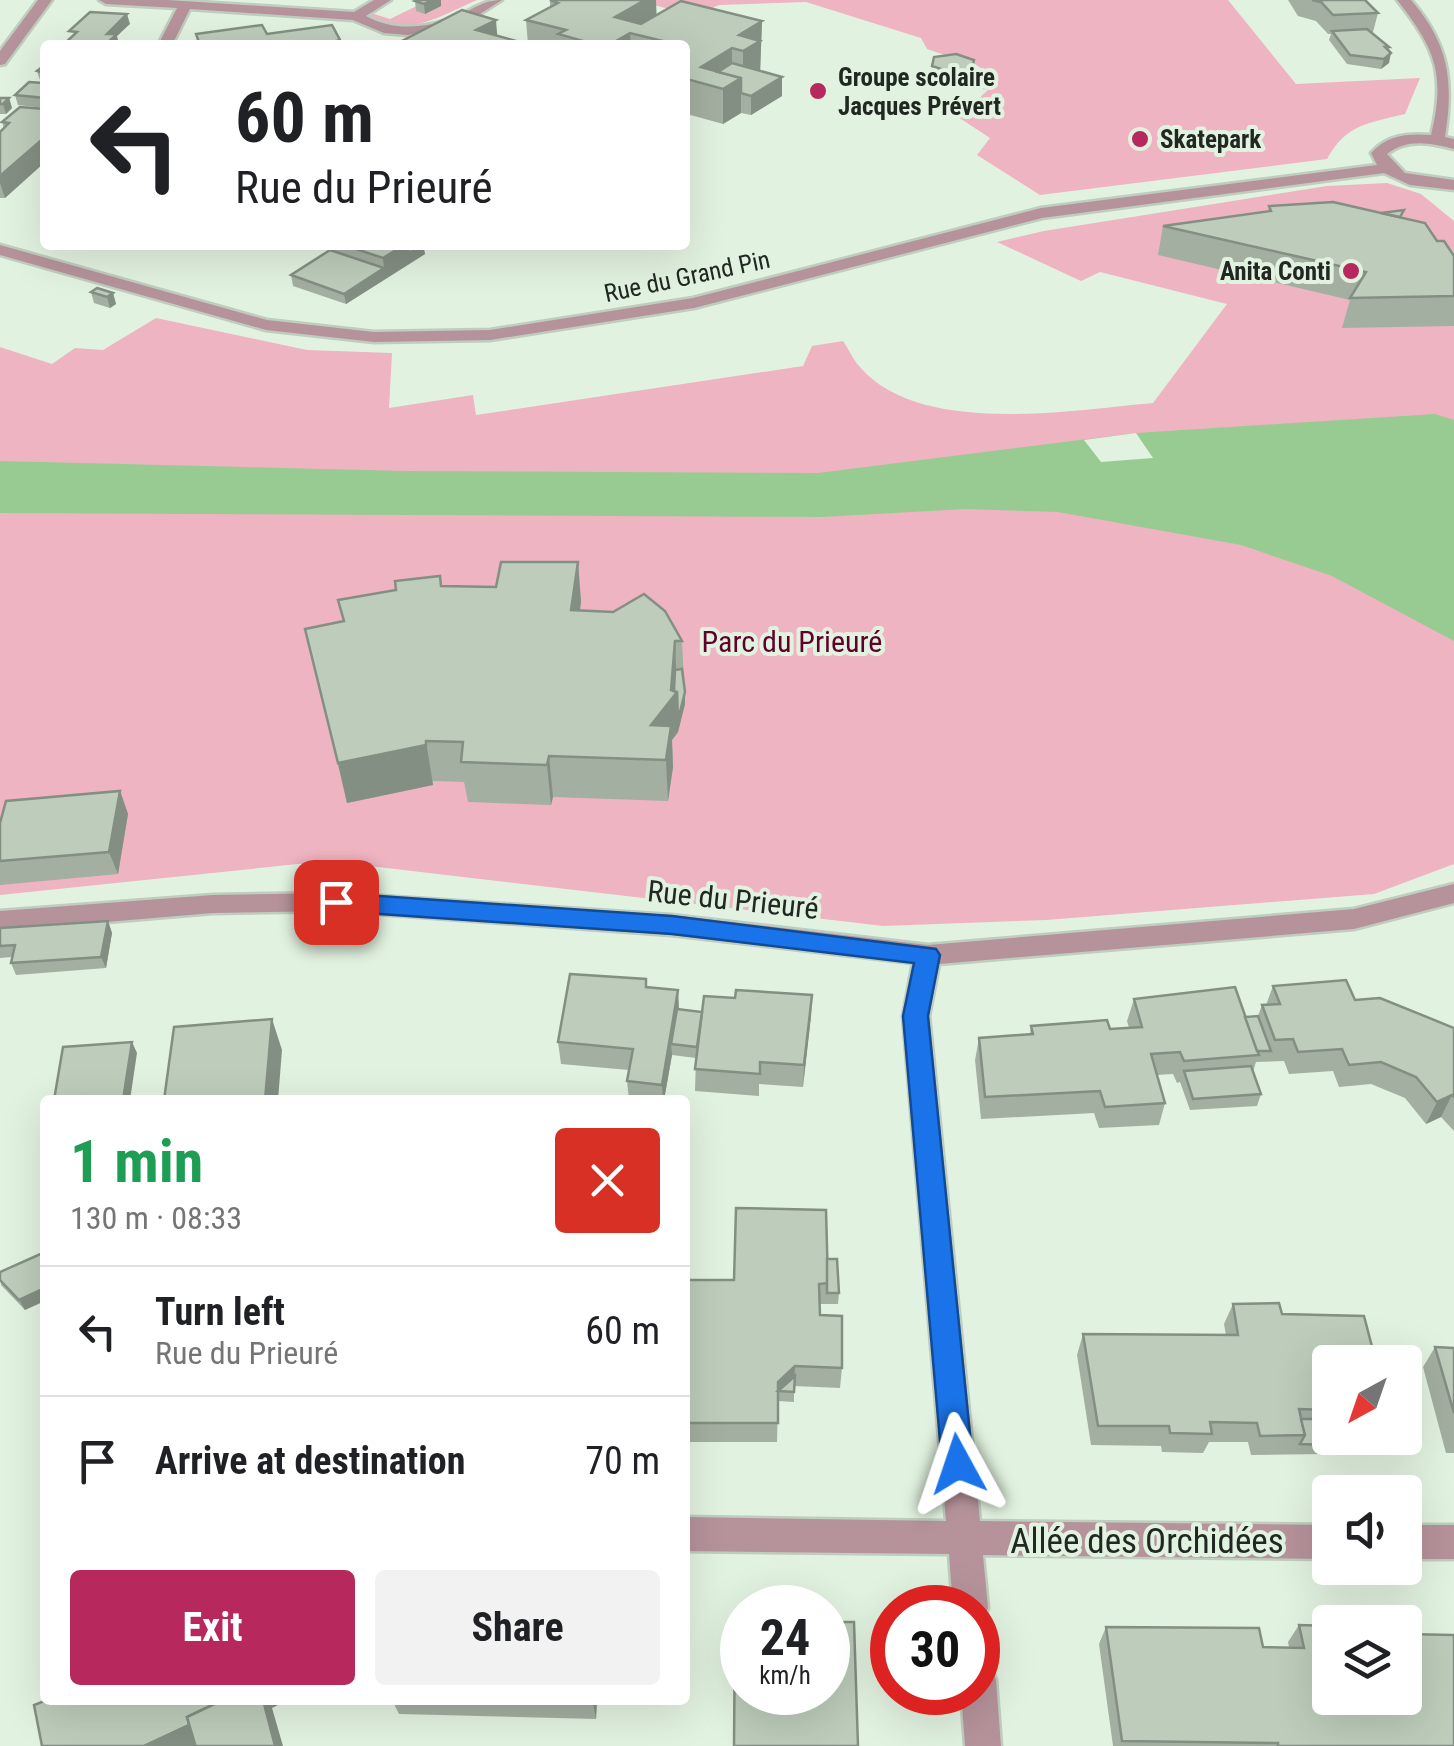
<!DOCTYPE html>
<meta charset="utf-8">
<style>
:root{--surface:#fff;--page:#f2f2f2;--text:#202124;--muted:#757577;--line:#e0e0e0;--accent:#b7295d}
body{margin:0;font-family:"Roboto Condensed",sans-serif;background:var(--page);color:var(--text);height:100vh;display:flex;flex-direction:column;font-size:38px;white-space:nowrap}
*{box-sizing:border-box;margin:0}
p{font-size:32px;color:var(--muted)}
.icon{flex:none;width:55px;height:55px;fill:none;stroke:currentColor;stroke-width:2;stroke-linecap:round;stroke-linejoin:round}
.map{position:relative;flex:1;overflow:hidden}
.panel{position:absolute;left:40px;top:1095px;width:650px;height:610px;display:flex;flex-direction:column;background:var(--surface);border-radius:10px;box-shadow:0 10px 40px #0002}
.panel>*{flex:none}
.guide{position:absolute;left:40px;top:40px;width:650px;height:210px;border-radius:10px;box-shadow:0 10px 40px #0002;background:#fff;color:var(--text);overflow:hidden}
.needle{width:65px;rotate:220deg}
.controls{position:absolute;left:1312px;top:1345px;display:grid;gap:20px}
.controls a{display:grid;place-items:center;width:110px;height:110px;border-radius:10px;background:var(--surface);box-shadow:0 10px 40px #0002;font-size:50px}
.speed{position:absolute;left:720px;top:1585px;display:flex;gap:20px;font-size:50px;font-weight:700;text-align:center}
.speed>*{display:grid;place-content:center;width:130px;height:130px;border-radius:50%;background:var(--surface);box-shadow:0 10px 40px #0002;line-height:1}
.speed small{font-size:25px;font-weight:400}
.speed .limit{border:15px solid #d22;background:#fff;color:#111}
.pin{position:absolute;display:grid;place-items:center;width:85px;height:85px;color:#fff;margin:-42px;border-radius:20px;box-shadow:0 5px 15px #0006}
.me{position:absolute;width:110px;margin:-55px;rotate:355deg;stroke-linejoin:round;filter:drop-shadow(0 0 8px #0008)}
.turn{display:flex;align-items:center;gap:35px;height:210px;padding:0 30px;font-size:45px}
.turn .icon{width:130px;height:130px;stroke-width:2.5}
.turn b{display:block;font-size:70px;line-height:85px}
.round{display:grid;place-items:center;flex:none;width:105px;height:105px;border-radius:10px;background:var(--page)}
.summary{display:flex;align-items:center;justify-content:space-between;height:170px;padding:0 30px}
h1{font-size:60px;font-weight:700;line-height:75px;color:#1e9e55}
.action{display:flex;gap:20px;margin-top:auto;padding:20px 30px}
.action a{flex:1;height:115px;border-radius:10px;background:var(--accent);color:#fff;font-size:40px;font-weight:700;line-height:115px;text-align:center}
.action a+a{background:var(--page);color:var(--text)}
ul{padding:0;list-style:none}
li{display:flex;align-items:center;gap:30px;height:130px;padding:0 30px;border-top:2px solid var(--line)}
li div{flex:1}
li b{display:block;font-size:38px}
li em{font-style:normal}
.map>svg:first-child{display:block}
.green{fill:#eeb4c1}
.water{fill:#98cb91}
.pier{fill:#e2f2e0}
.lines{fill:none;stroke-linecap:round;stroke-linejoin:round}
.minor-casing{stroke:#bfcdbe;stroke-width:5}
.minor{fill:#b6939b;fill-rule:evenodd}
.wall{fill:#a3afa1}
.shaded-wall{fill:#848f83}
.building{fill:#bdccbb;stroke:#848f83;stroke-width:2.5}
.route{fill:#1a73e8;stroke:#114b97;stroke-width:2.5}
.poi-dot{fill:#b7295d;stroke:#e2f2e0;stroke-width:4}
.labels{text-anchor:middle;stroke-width:8;stroke-linejoin:round;paint-order:stroke}
.far-poi-label{font-size:25px;font-weight:bold;fill:#212721;stroke:#e2f2e0;text-anchor:start}
.far-street-label{font-size:25px;fill:#212721;stroke:#e2f2e0}
.park-label{font-size:30px;fill:#61012a;stroke:#e2f2e0}
.street-label{font-size:30px;fill:#212721;stroke:#e2f2e0}
.near-street-label{font-size:35px;fill:#212721;stroke:#e2f2e0}
</style>
<div class="map">
<svg width="1454" height="1746" viewBox="0 0 1454 1746">
<rect width="100%" height="100%" fill="#e2f2e0"/>
<g class="green">
<path d="M 429,0 L 477,0 C 442,15 407,39 370,16 L 371,13 L 390,19 Z"/>
<path d="M 636,0 L 1228,0 L 1296,84 L 1420,78 L 1405,114 C 1369,123 1346,124 1327,159 L 1040,195 L 977,155 L 990,138 L 958,117 L 988,90 L 976,88 L 980,67 L 927,49 L 921,38 L 806,2 L 719,5 L 694,16 Z"/>
<path d="M 1387,183 L 1421,194 L 1454,221 L 1454,864 L 1374,894 L 1046,920 L 883,926 L 327,861 L 0,895 L 0,347 L 52,364 L 75,348 L 103,350 L 156,318 L 307,350 L 392,353 L 389,408 L 473,395 L 476,415 L 803,366 L 812,346 L 843,341 C 849,349 853,360 860,367 C 920,437 1072,410 1153,403 L 1227,304 L 1100,272 L 1081,281 L 997,242 L 1044,231 L 1327,186 Z"/>
</g>
<polygon class="water" points="1435,414 1454,420 1454,641 1332,576 1241,545 1058,512 965,509 823,517 0,513 0,461 405,471 818,473 1136,433"/>
<polygon class="pier" points="1136,433 1153,458 1101,462 1084,440"/>
<g class="lines">
<defs>
<g id="minor">
<polygon points="38,0 52,0 5,64 0,65 0,51"/>
<path d="M 99,0 L 168,0 L 354,12 L 374,0 L 391,0 L 366,16 C 394,32 428,28 458,16 C 474,9 483,0 502,0 L 469,21 L 408,35 L 384,33 L 353,20 L 190,9 L 172,45 L 158,45 L 177,8 L 106,4 Z"/>
<path d="M 1397,0 L 1411,0 C 1449,44 1454,81 1445,137 L 1454,139 L 1454,149 C 1431,143 1407,138 1387,154 L 1405,173 L 1454,180 L 1454,190 L 1410,185 L 1384,173 L 1042,218 L 694,308 L 490,340 L 374,342 L 266,330 L 0,255 L 0,245 L 267,320 L 374,332 L 490,330 L 693,298 L 1041,208 L 1377,165 L 1371,153 C 1387,135 1408,133 1431,135 C 1446,74 1435,48 1397,0 Z"/>
<polygon points="1454,884 1454,903 1354,929 939,964 929,1016 980,1521 1330,1525 1330,1559 983,1555 988,1608 983,1620 978,1623 978,1608 953,1608 949,1554 685,1551 685,1517 946,1521 903,1016 913,963 671,935 336,911 213,913 0,931 0,911 213,895 336,893 671,915 928,945 1354,909"/>
<rect x="1405" y="1525" width="49" height="34"/>
<polygon points="978,1662 991,1667 996,1680 1001,1746 965,1746 961,1692 978,1692"/>
</g>
</defs>
<use href="#minor" class="minor-casing"/>
<use href="#minor" class="minor"/>
</g>
<g class="wall">
<polygon points="418,0 441,0 441,6 425,14 416,11 415,1"/>
<polygon points="550,0 657,15 762,21 760,71 782,96 751,115 741,113 723,124 687,114 685,45 398,45 398,43 498,36 528,44 526,20 550,7"/>
<polygon points="1288,0 1365,0 1378,13 1373,32 1371,32 1389,47 1389,63 1381,69 1347,64 1329,40 1331,34 1328,34 1316,21 1298,16"/>
<polygon points="974,60 971,79 949,82 931,76 932,66"/>
<polygon points="45,65 45,108 18,105 15,95 44,82 40,80 37,71"/>
<polygon points="0,98 9,98 12,108 6,114 0,114"/>
<polygon points="45,109 45,162 5,198 0,198 0,132 4,128 2,122"/>
<polygon points="1269,206 1402,218 1437,241 1454,256 1454,326 1342,328 1350,300 1158,255 1163,226 1268,211"/>
<polygon points="329,245 423,245 425,254 346,304 293,286 291,275 330,250"/>
<polygon points="91,292 113,293 116,304 110,308 94,303"/>
<polygon points="578,562 581,602 580,611 682,641 685,704 678,732 672,740 673,767 668,801 553,797 551,805 468,802 464,782 433,781 433,785 347,803 305,629 343,621 338,600 396,590 440,576 442,586 496,587"/>
<polygon points="120,791 128,814 118,874 0,885 0,823"/>
<polygon points="108,921 112,933 106,968 16,975 11,963 12,957 0,958 0,928"/>
<polygon points="1273,986 1355,1000 1454,1028 1454,1131 1441,1117 1426,1124 1405,1098 1371,1084 1339,1087 1333,1071 1289,1074 1284,1061 1256,1062 1253,1072 1261,1094 1257,1106 1190,1110 1180,1082 1177,1083 1173,1074 1157,1075 1165,1103 1159,1125 1099,1128 1094,1113 981,1119 975,1060 979,1038 1030,1034 1031,1026 1110,1029 1129,1028 1127,1021 1134,999 1245,1017 1258,1016 1262,1005 1266,1005"/>
<polygon points="646,987 678,990 679,1009 702,1012 735,998 812,995 803,1087 759,1084 759,1096 695,1091 696,1058 672,1055 664,1100 629,1100 627,1081 629,1070 561,1064 558,1042"/>
<polygon points="45,1252 25,1310 1,1285 0,1272"/>
<polygon points="827,1259 839,1293 838,1304 820,1304 820,1315 842,1368 840,1388 794,1386 794,1402 778,1401 777,1442 685,1442 685,1280 734,1280"/>
<polygon points="1233,1304 1282,1314 1330,1362 1330,1430 1327,1429 1331,1445 1325,1454 1251,1455 1248,1442 1209,1442 1203,1453 1162,1452 1161,1446 1091,1445 1077,1355 1083,1334 1226,1335 1224,1324"/>
<polygon points="1435,1347 1454,1348 1454,1453 1446,1453 1423,1367"/>
<polygon points="1299,1625 1330,1698 1454,1746 1113,1746 1099,1644 1106,1627 1263,1647 1289,1647 1288,1642"/>
<polygon points="392,1700 597,1700 596,1719 399,1714"/>
</g>
<g class="shaded-wall">
<polygon points="433,0 441,0 441,6 425,14 424,4"/>
<polygon points="645,0 656,0 657,27 630,33 631,45 609,45 615,17"/>
<polygon points="127,14 130,24 117,36 119,44 105,45 107,34"/>
<polygon points="496,20 498,45 476,30"/>
<polygon points="762,21 760,75 743,85 743,51 739,35"/>
<polygon points="340,40 341,45 322,45"/>
<polygon points="270,41 271,45 238,45"/>
<polygon points="732,48 732,82 701,67"/>
<polygon points="1391,53 1389,63 1381,69 1384,59"/>
<polygon points="974,60 971,79 949,82 950,72"/>
<polygon points="782,77 782,96 751,115 751,96"/>
<polygon points="741,78 741,113 723,124 723,89"/>
<polygon points="687,79 687,114 685,115 685,80"/>
<polygon points="9,98 12,108 6,114 3,104"/>
<polygon points="45,137 45,162 5,198 0,183 0,176"/>
<polygon points="401,245 423,245 425,254 346,304 344,294 384,268 383,258"/>
<polygon points="113,293 116,304 110,308 107,297"/>
<polygon points="578,562 581,602 574,650 571,610"/>
<polygon points="675,641 677,692 685,692 685,704 678,732 672,740 673,767 668,801 666,760 651,725 671,690"/>
<polygon points="426,741 433,785 347,803 338,763"/>
<polygon points="549,756 553,797 551,805 547,765"/>
<polygon points="120,791 128,814 118,874 109,852"/>
<polygon points="108,921 112,933 106,968 101,957"/>
<polygon points="678,990 679,1012 671,1044 672,1055 664,1100 663,1100 662,1085"/>
<polygon points="812,995 811,1017 803,1087 804,1065"/>
<polygon points="272,1019 282,1050 278,1100 265,1100"/>
<polygon points="132,1042 137,1053 130,1100 123,1100"/>
<polygon points="1452,1095 1441,1117 1426,1124 1437,1102"/>
<polygon points="45,1288 45,1301 25,1310 19,1300"/>
<polygon points="795,1366 794,1386 778,1391 778,1382"/>
<polygon points="245,1700 279,1700 280,1704 272,1708 283,1746 144,1746"/>
<polygon points="593,1700 597,1700 596,1719 593,1703"/>
</g>
<g class="building">
<polygon points="418,0 433,0 424,4 415,1"/>
<polygon points="550,0 645,0 615,17 641,24 681,1 762,21 739,35 760,41 743,51 732,48 701,67 741,78 723,89 687,79 685,80 685,45 657,45 663,41 630,33 609,45 597,45 558,34 566,30 526,20 558,3"/>
<polygon points="1312,0 1365,0 1378,13 1333,15 1321,2"/>
<polygon points="462,10 496,20 476,30 531,45 401,45 403,44 398,43"/>
<polygon points="90,12 127,14 107,34 117,34 105,45 63,45 77,32 69,31"/>
<polygon points="262,25 267,34 332,25 340,40 322,45 272,45 270,41 238,45 200,45 196,34"/>
<polygon points="1367,29 1389,47 1385,47 1391,53 1384,59 1350,55 1332,31"/>
<polygon points="956,54 974,60 972,69 950,72 932,66 934,57"/>
<polygon points="732,63 782,77 751,96 741,93 741,78 718,72"/>
<polygon points="45,65 45,73 37,71"/>
<polygon points="29,82 43,83 45,82 45,98 15,95"/>
<polygon points="0,98 9,98 3,104 0,104"/>
<polygon points="20,107 45,109 45,137 0,176 0,132 9,123 2,122"/>
<polygon points="1333,202 1425,223 1437,241 1444,241 1454,256 1454,296 1350,298 1366,272 1163,226 1271,211 1269,206"/>
<polygon points="1404,210 1400,217 1381,213"/>
<polygon points="344,245 404,245 383,258"/>
<polygon points="410,245 421,245 409,253 408,246"/>
<polygon points="330,250 384,268 344,294 291,275"/>
<polygon points="97,288 113,293 107,297 91,292"/>
<polygon points="501,562 578,562 571,610 613,612 644,594 665,611 682,641 675,641 671,690 677,692 651,725 671,726 666,760 549,756 547,765 461,762 463,742 426,741 426,745 338,763 305,629 344,621 338,600 396,590 395,581 440,576 441,586 496,587"/>
<polygon points="682,669 685,692 678,720 677,692 674,691 675,670"/>
<polygon points="120,791 109,852 0,861 0,823 6,801"/>
<polygon points="108,921 101,957 11,963 15,945 0,946 0,928"/>
<polygon points="570,974 646,979 646,987 678,990 662,1085 627,1081 633,1049 558,1042"/>
<polygon points="1346,980 1355,1000 1380,998 1454,1028 1454,1097 1452,1095 1437,1102 1416,1077 1381,1062 1349,1065 1342,1049 1298,1052 1293,1039 1275,1040 1262,1005 1280,1004 1273,986"/>
<polygon points="1235,987 1259,1055 1184,1061 1180,1052 1151,1054 1165,1103 1105,1107 1100,1091 985,1097 979,1038 1033,1034 1031,1026 1083,1022 1107,1020 1110,1029 1142,1027 1134,999"/>
<polygon points="736,990 812,995 804,1065 760,1062 760,1074 695,1069 704,996 735,998"/>
<polygon points="677,1009 702,1012 697,1047 671,1044"/>
<polygon points="1258,1016 1271,1051 1257,1051 1245,1017"/>
<polygon points="272,1019 265,1100 164,1100 174,1027"/>
<polygon points="132,1042 123,1100 54,1100 63,1047"/>
<polygon points="1251,1066 1261,1094 1193,1099 1184,1071"/>
<polygon points="736,1208 826,1210 828,1283 819,1284 820,1315 842,1316 842,1368 795,1366 778,1382 778,1423 685,1423 685,1280 734,1280"/>
<polygon points="45,1252 45,1288 19,1300 0,1280 0,1272"/>
<polygon points="827,1259 837,1259 839,1293 827,1293"/>
<polygon points="1279,1303 1282,1314 1364,1316 1376,1362 1330,1362 1330,1410 1299,1409 1305,1435 1260,1436 1257,1423 1210,1422 1212,1434 1170,1433 1169,1426 1098,1426 1083,1334 1238,1335 1233,1304"/>
<polygon points="1435,1347 1454,1348 1454,1413"/>
<polygon points="795,1376 794,1392 778,1391"/>
<polygon points="1301,1419 1325,1419 1331,1445 1300,1444 1305,1435"/>
<polygon points="735,1621 742,1621 742,1692 828,1692 828,1622 854,1622 858,1746 734,1746"/>
<polygon points="1299,1625 1330,1626 1330,1698 1405,1698 1405,1634 1454,1635 1454,1746 1278,1746 1278,1743 1122,1741 1106,1627 1259,1628 1263,1647 1304,1648"/>
<polygon points="47,1700 223,1700 187,1717 189,1725 144,1746 42,1746 34,1705"/>
<polygon points="223,1700 263,1700 275,1746 190,1746 195,1744 187,1717"/>
<polygon points="448,1700 593,1700 593,1703"/>
</g>
<polygon class="route" points="336,893 672,916 936,949 940,955 928,1016 973,1464 968,1474 958,1478 947,1474 942,1464 903,1016 914,963 672,934 336,911 324,902"/>
<g class="poi-dot">
<circle cx="818" cy="91" r="10"/>
<circle cx="1140" cy="139" r="10"/>
<circle cx="1351" cy="271" r="10"/>
</g>
<g class="labels">
<g class="far-poi-label">
<text x="838" y="86">Groupe scolaire<tspan x="838" dy="29">Jacques Prévert</tspan></text>
<text x="1160" y="148">Skatepark</text>
<text x="1331" y="280" text-anchor="end">Anita Conti</text>
</g>
<g class="far-street-label">
<text transform="translate(687 276) rotate(-12)" y="9">Rue du Grand Pin</text>
</g>
<g class="park-label">
<text x="792" y="652">Parc du Prieuré</text>
</g>
<g class="street-label">
<text transform="translate(733 900) rotate(6)" y="10">Rue du Prieuré</text>
</g>
<g class="near-street-label">
<text x="1147" y="1553">Allée des Orchidées</text>
</g>
</g>
</svg>
<div class="controls">
<a><svg class="needle" viewBox="-14 -14 28 28"><path d="M0-13l5 13h-10z" fill="#e53935"/><path d="M0 13l5-13h-10z" fill="#757577"/></svg></a>
<a><svg class="icon" aria-label="sound" viewBox="0 0 24 24"><path d="M4 9h4l5-4v14l-5-4H4zM17 9q2 3 0 6"/></svg></a>
<a><svg class="icon" aria-label="layers" viewBox="0 0 24 24"><path d="M12 4l9 5-9 5-9-5zM3 14l9 5 9-5"/></svg></a>
</div>
<div class="speed"><div>24<small>km/h</small></div><div class="limit">30</div></div>
<div class="pin" style="left:336px;top:902px;background:#d93025"><svg class="icon" aria-label="arrive" viewBox="0 0 24 24"><path d="M6 21V4h12l-3 4 3 4H6"/></svg></div>
<svg class="me" style="left:958px;top:1464px" viewBox="-20 -20 40 40"><path d="M0-17L14 15 0 8-14 15z" fill="#1a73e8" stroke="#fff" stroke-width="4"/></svg>
<div class="guide">
<div class="turn"><svg class="icon" aria-label="left" viewBox="0 0 24 24"><path d="M17 20v-9H6M10 6l-5 5 5 5"/></svg><div><b>60 m</b>Rue du Prieuré</div></div>
</div>
<section class="panel">
<div class="summary"><div><h1>1 min</h1><p>130 m · 08:33</p></div><a class="round" style="background:#d93025;color:#fff"><svg class="icon" aria-label="close" viewBox="0 0 24 24"><path d="M6 6l12 12M18 6L6 18"/></svg></a></div>
<ul>
<li><svg class="icon" aria-label="left" viewBox="0 0 24 24"><path d="M17 20v-9H6M10 6l-5 5 5 5"/></svg><div><b>Turn left</b><p>Rue du Prieuré</p></div><em>60 m</em></li>
<li><svg class="icon" aria-label="arrive" viewBox="0 0 24 24"><path d="M6 21V4h12l-3 4 3 4H6"/></svg><div><b>Arrive at destination</b></div><em>70 m</em></li>
</ul>
<div class="action"><a>Exit</a><a>Share</a></div>
</section>
</div>
